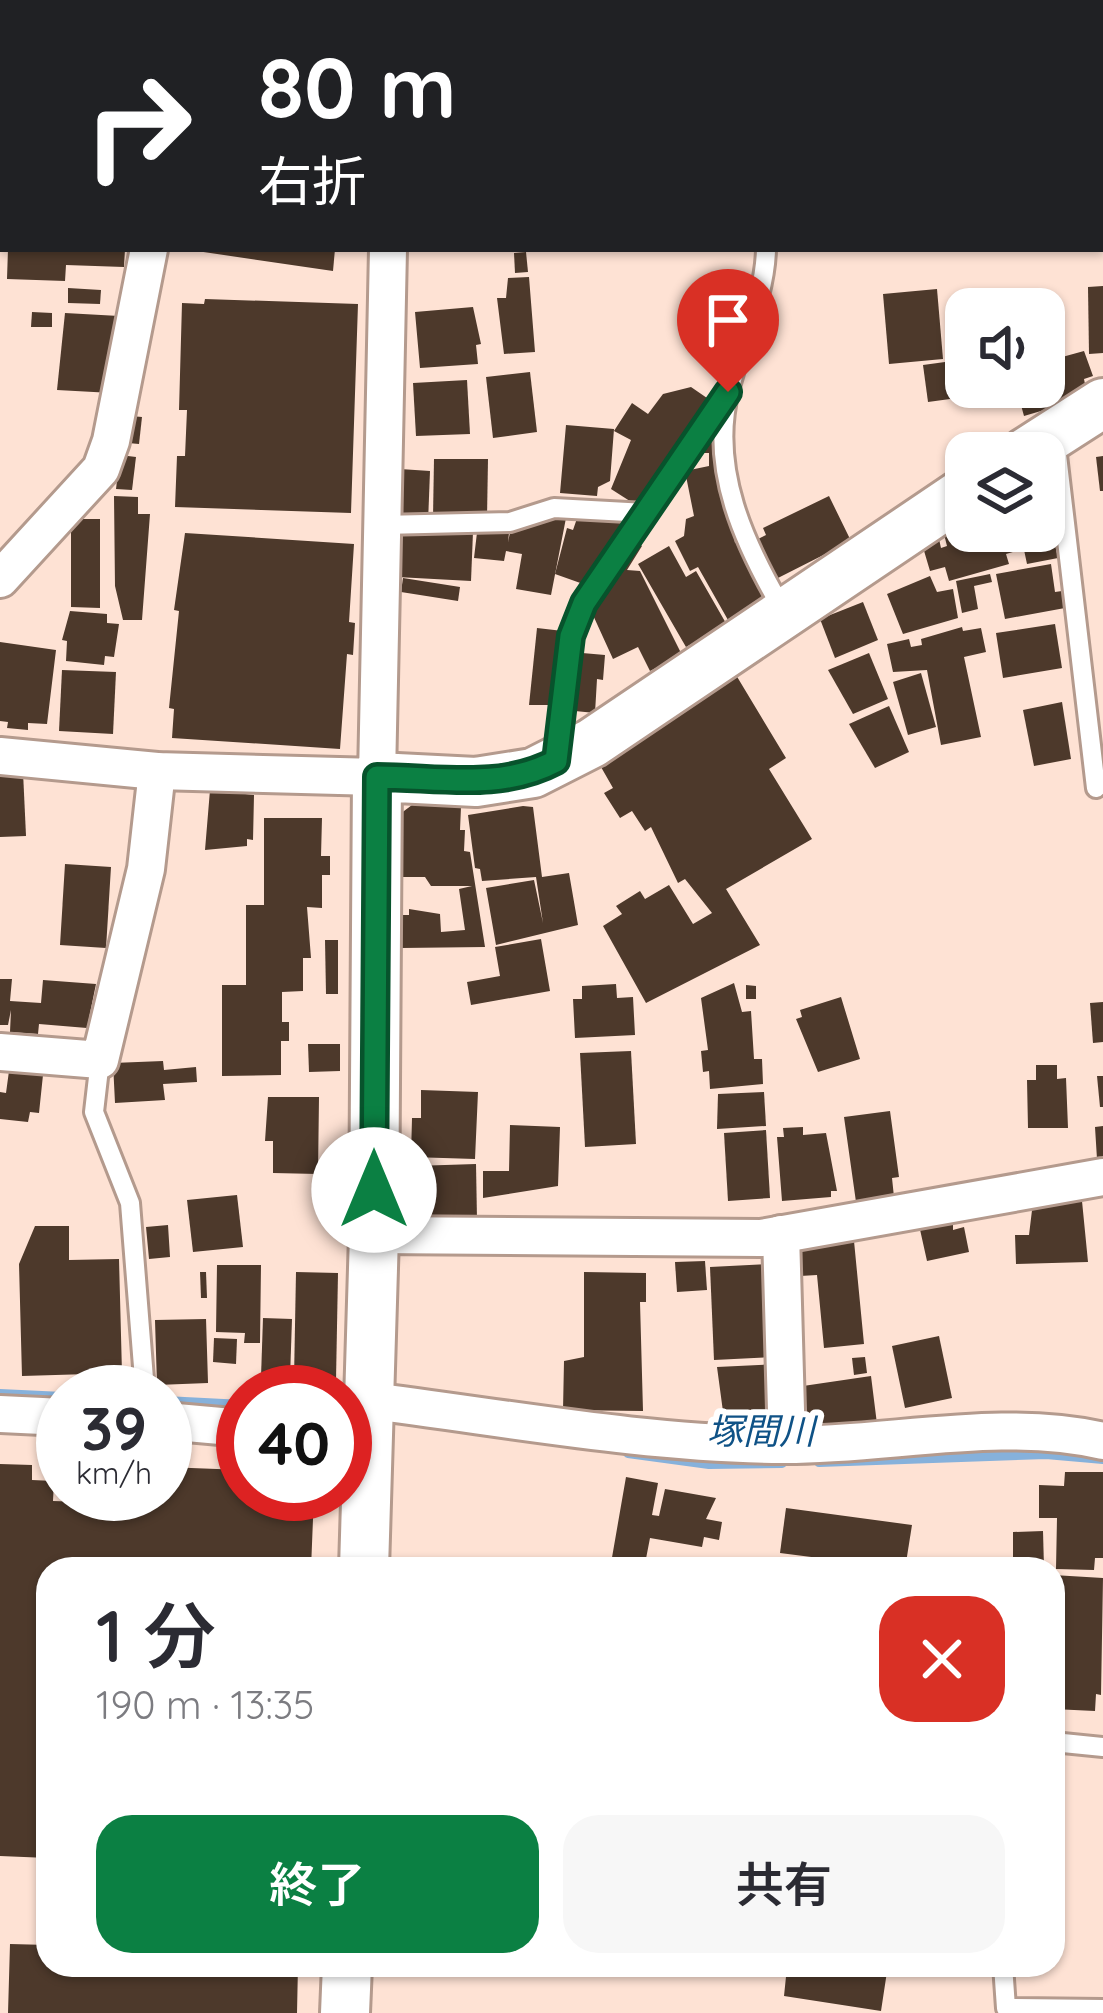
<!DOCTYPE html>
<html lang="ja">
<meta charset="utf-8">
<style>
:root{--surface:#fff;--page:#f7f7f7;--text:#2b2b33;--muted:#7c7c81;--accent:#0b8043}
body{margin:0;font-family:Quicksand,"Noto Sans JP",sans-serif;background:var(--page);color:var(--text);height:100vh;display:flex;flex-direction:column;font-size:45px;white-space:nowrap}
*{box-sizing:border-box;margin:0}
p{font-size:39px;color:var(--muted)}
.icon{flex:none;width:66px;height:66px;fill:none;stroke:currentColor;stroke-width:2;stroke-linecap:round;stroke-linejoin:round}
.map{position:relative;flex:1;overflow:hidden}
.panel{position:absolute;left:36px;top:1557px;width:1029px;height:420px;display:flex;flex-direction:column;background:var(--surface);border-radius:36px;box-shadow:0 3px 9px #0004}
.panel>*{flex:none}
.hud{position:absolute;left:0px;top:0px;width:1104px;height:252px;box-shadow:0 3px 9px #0004;background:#202124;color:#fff;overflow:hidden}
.buttons{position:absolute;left:945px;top:288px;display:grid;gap:24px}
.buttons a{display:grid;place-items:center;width:120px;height:120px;border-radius:24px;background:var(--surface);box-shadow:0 3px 9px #0004;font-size:60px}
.speed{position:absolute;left:36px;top:1365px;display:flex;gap:24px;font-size:60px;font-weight:700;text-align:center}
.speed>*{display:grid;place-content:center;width:156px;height:156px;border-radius:50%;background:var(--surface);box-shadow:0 3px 9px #0004;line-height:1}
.speed small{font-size:30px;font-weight:400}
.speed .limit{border:18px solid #d22;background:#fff;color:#111}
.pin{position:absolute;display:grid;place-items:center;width:102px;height:102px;color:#fff;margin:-123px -51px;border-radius:50% 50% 50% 0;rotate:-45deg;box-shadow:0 0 12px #0007}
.pin .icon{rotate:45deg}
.me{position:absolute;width:132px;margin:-66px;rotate:0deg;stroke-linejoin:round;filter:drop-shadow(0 0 9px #0008)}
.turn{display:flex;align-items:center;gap:42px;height:252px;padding:0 60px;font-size:54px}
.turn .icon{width:156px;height:156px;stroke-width:2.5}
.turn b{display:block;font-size:84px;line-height:102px}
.round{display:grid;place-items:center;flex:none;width:126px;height:126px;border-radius:36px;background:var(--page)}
.summary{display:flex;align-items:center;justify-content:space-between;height:204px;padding:0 60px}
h1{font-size:72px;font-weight:600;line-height:90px}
.action{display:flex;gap:24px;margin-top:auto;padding:24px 60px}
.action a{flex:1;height:138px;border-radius:36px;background:var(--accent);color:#fff;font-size:48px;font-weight:600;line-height:138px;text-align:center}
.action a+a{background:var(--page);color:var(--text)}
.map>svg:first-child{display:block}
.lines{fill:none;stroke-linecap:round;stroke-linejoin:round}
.stream{stroke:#86b1db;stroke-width:10}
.building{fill:#4d392b}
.lane-casing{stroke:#b49a8d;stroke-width:24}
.street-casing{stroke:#b49a8d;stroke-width:42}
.secondary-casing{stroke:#b49a8d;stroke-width:54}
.lane{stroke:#fff;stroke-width:18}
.street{stroke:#fff;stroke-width:36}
.secondary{stroke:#fff;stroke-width:48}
.route-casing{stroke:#07532c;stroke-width:30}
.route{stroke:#0b8043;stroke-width:21}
.labels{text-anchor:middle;stroke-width:12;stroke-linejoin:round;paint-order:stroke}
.water-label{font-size:36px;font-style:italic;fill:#0f5286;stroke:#fff}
</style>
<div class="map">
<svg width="1103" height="2013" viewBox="0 0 1103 2013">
<rect width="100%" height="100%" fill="#fee2d4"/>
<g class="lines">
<g class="stream">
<polyline points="0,1394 63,1397"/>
<polyline points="165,1401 243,1405"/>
<polyline points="628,1453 709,1464 782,1463"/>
<polyline points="819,1462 1046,1454 1103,1459"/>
</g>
</g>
<g class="building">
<polygon points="8,249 125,249 124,267 66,265 65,281 7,279"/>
<polygon points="183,249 335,249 333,271"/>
<polygon points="526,252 528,272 515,273 514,253"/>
<polygon points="529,277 535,352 504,354 497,298 506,298 508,278"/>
<polygon points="1103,286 1103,353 1089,354 1088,287"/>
<polygon points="68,288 101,290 100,304 68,303"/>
<polygon points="937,289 943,359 889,364 883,294"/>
<polygon points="205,299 358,304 351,513 175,507 177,456 185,456 187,410 179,410 182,303 204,304"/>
<polygon points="473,307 481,344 476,345 478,364 420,368 415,312"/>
<polygon points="32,312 52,313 52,327 31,327"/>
<polygon points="65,313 119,316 112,393 57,390"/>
<polygon points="1084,351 1093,376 1084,379 1085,384 1051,408 1024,416 1016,387 1044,387 1044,362"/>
<polygon points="945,362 950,399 928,402 923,365"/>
<polygon points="530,372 537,432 493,438 486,377"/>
<polygon points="467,380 470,434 416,436 413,383"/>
<polygon points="691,387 707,398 636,505 611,489 631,440 614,431 632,403 648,414 663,394"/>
<polygon points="131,416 142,417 139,444 128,443"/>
<polygon points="717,421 735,543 740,539 770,598 728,620 698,567 690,571 675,541 684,536 686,519 694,516 685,471 709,466 709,453 700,453 699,434"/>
<polygon points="566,425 614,429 610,481 598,487 597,496 560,493"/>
<polygon points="120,455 136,457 132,490 116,489"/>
<polygon points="1103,456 1103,491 1100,491 1096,457"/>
<polygon points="434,459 488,459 487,518 433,518"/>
<polygon points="400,469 430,471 428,523 398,522"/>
<polygon points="114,496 138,497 138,514 150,514 142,620 123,620 115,586"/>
<polygon points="829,496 851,541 774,580 754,541 766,535 763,528"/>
<polygon points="1044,497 1058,558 1027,564 1020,531 1044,531"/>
<polygon points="581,507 635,509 586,585 555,574 567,528 573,530"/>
<polygon points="535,512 566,518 551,595 516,589 522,554 506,551 504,561 474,558 478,524 510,524 508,542 513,519"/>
<polygon points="71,519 100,519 100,608 71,607"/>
<polygon points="966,521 966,531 1015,531 1020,550 1006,554 1009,564 949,581 945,567 930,571 922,544 939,539 941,548 947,546 944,534"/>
<polygon points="401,528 473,532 471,581 397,577"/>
<polygon points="185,533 354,544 349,622 355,623 353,655 347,654 340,749 172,738 174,709 169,708 179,611 174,610"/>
<polygon points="630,536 642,546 627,570 640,571 682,655 650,671 638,647 613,659 587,602 610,586 601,580"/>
<polygon points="669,546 686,577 696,571 727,625 686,647 638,564"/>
<polygon points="1051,564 1055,592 1062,591 1065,608 1005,619 996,574"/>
<polygon points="990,574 992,582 974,586 978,609 962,613 956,581"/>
<polygon points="930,576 937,592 953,589 958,618 903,634 887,594"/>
<polygon points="403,578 460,587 458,601 401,592"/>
<polygon points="863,602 878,640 835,658 820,619"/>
<polygon points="70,611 107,614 107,623 119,624 114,657 105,656 104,665 66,661 67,641 62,640"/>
<polygon points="1055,624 1062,668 1003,678 996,633"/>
<polygon points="962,627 963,631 981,628 986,652 964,657 981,737 941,745 927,670 893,672 887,644 909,639 911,647 922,645 921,639"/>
<polygon points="537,628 563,631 555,705 529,705"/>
<polygon points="0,642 56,650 47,724 28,723 28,730 7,728 8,722 0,721"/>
<polygon points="571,652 605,655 603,680 597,679 595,713 565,710"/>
<polygon points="869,653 888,699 853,714 828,670"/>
<polygon points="62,670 116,672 113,734 59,731"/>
<polygon points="921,673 936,727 908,735 893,682"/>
<polygon points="736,675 786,758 769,769 812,839 726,889 760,945 646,1003 603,926 622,914 616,906 640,891 645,899 669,885 693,924 712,913 685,879 678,883 651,827 645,831 632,811 620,818 604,793 613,788 601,767 671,719 669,715"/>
<polygon points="1062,702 1071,759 1034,766 1023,710"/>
<polygon points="889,706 909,752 875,768 849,724"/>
<polygon points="23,772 26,836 0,837 0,774"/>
<polygon points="210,790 254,795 253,840 247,839 247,846 205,850"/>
<polygon points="412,805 461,807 460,830 465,830 464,851 470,852 485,947 401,948 400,915 409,915 409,909 440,914 441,932 465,930 459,889 472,886 431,886 425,877 401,877 397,870 400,814"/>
<polygon points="523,806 533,807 542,877 569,873 578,925 496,945 486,888 534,880 543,923 536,877 482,881 480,869 475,868 468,815"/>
<polygon points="264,818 322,818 321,856 330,856 330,875 322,875 322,908 307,907 311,958 303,958 303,991 282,992 282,1022 289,1022 289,1041 281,1041 281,1075 222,1076 222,985 246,985 246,905 264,905"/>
<polygon points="65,864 111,867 106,948 60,945"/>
<polygon points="541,939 550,991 471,1005 467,982 500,976 495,947"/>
<polygon points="325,940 338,940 338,994 326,994"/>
<polygon points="0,979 12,979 10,1001 41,1003 43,980 96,984 87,1028 39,1024 38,1034 10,1032 11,1010 8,1025 0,1025"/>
<polygon points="734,983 742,1012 751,1011 754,1059 762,1059 763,1084 710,1089 709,1071 703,1072 701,1051 708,1050 701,998"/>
<polygon points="616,984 617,998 633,997 635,1035 575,1038 573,999 582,999 582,986"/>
<polygon points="746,985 756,986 756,999 746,999"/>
<polygon points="841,997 860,1059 818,1072 796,1019 802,1017 800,1010"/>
<polygon points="1103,1002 1103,1042 1093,1043 1090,1003"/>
<polygon points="308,1044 340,1044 340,1071 309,1072"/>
<polygon points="631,1051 636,1144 585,1147 580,1053"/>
<polygon points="163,1061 164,1070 196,1067 197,1082 163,1084 165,1100 115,1103 113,1063"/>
<polygon points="1036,1065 1057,1065 1057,1079 1066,1078 1068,1128 1028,1128 1027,1080 1036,1080"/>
<polygon points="9,1071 43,1075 39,1113 30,1112 28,1122 0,1119 0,1092 6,1093"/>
<polygon points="1097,1076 1103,1076 1103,1107 1100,1107"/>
<polygon points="421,1090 478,1092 475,1159 411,1157 412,1118 421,1118"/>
<polygon points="764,1092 766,1126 717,1129 718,1094"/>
<polygon points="268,1097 319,1097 318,1174 273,1173 273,1141 265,1141"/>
<polygon points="890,1111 899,1177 892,1178 894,1197 856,1202 844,1117"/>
<polygon points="510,1125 560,1127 558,1186 483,1198 483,1171 509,1171"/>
<polygon points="1103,1126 1103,1158 1097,1159 1095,1127"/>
<polygon points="803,1127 803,1135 826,1133 837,1191 831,1191 831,1197 782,1201 777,1137 784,1137 783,1128"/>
<polygon points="766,1130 770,1198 728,1201 724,1133"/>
<polygon points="476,1164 477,1220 416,1221 414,1166"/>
<polygon points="237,1195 243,1247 193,1252 187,1200"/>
<polygon points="1072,1199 1082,1201 1088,1262 1016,1264 1015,1235 1029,1235 1033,1202"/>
<polygon points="953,1217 953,1230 964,1227 969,1252 927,1261 919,1225"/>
<polygon points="168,1225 170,1257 149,1259 146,1227"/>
<polygon points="35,1226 69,1226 69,1260 119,1259 122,1373 22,1376 19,1264"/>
<polygon points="854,1241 864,1344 824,1348 817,1275 800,1276 796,1247"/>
<polygon points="705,1261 707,1290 677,1292 675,1262"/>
<polygon points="770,1264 774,1357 714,1360 710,1267"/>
<polygon points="217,1265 261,1265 260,1343 244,1343 245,1333 216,1332"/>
<polygon points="200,1272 206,1272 207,1298 201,1298"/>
<polygon points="296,1272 338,1273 336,1380 294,1379"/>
<polygon points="584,1272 646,1273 646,1302 640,1302 643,1411 563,1410 564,1361 584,1357"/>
<polygon points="263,1318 292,1319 290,1378 261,1377"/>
<polygon points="206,1319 208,1383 157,1385 155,1320"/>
<polygon points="939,1336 952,1398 905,1408 892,1346"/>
<polygon points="214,1338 237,1339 236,1364 213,1362"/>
<polygon points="865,1357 867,1373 854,1375 852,1358"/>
<polygon points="777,1364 779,1418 745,1425 744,1419 724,1419 717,1367"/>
<polygon points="871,1376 877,1424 809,1428 803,1386"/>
<polygon points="0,1464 32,1465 32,1480 54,1481 53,1501 112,1503 113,1494 165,1494 165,1467 243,1470 243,1494 314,1494 311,1569 48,1569 48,1858 0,1856"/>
<polygon points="1065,1472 1103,1472 1103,1558 1095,1558 1094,1570 1056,1569 1057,1518 1039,1518 1039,1485 1064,1486"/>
<polygon points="626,1477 658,1483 652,1515 659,1516 665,1489 716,1498 706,1519 722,1522 719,1540 704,1537 702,1547 650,1538 644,1569 610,1569"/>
<polygon points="786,1508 912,1525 905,1569 780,1553"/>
<polygon points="1043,1531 1044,1568 1013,1568 1013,1532"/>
<polygon points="1053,1575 1103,1578 1101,1695 1096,1694 1095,1711 1053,1709"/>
<polygon points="10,1944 48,1945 48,1965 298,1965 297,2013 8,2013"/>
<polygon points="805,1965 888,1965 881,2011 784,1996 787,1967 804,1970"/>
</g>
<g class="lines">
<defs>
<g id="lane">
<polyline points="14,0 15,3"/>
<polyline points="713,3 713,0"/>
<path d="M 766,249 C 765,299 740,344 729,391 C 709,469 745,545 783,610"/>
<polyline points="1055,438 1096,788"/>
<polyline points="382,525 510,522 554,508 646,513"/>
<polyline points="557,753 571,636 584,603 728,392"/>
<polyline points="100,1060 94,1112 130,1203 144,1379"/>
<polyline points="1053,1742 1103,1747"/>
<polyline points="1003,1965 1006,2008 1103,2009"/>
</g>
<g id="street">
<polyline points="393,3 393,0"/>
<polyline points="0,579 101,469 111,441 149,249"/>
<polyline points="0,756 157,771 377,777 388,249"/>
<polyline points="0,1052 100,1060 146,869 157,771"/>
<polyline points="781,1234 787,1445"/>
<polyline points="374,1235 761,1238 1103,1177"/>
<path d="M 371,1401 C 507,1418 645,1444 782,1445 C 887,1446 1000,1417 1103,1441"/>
<polyline points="0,1414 63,1417"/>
<polyline points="165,1421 243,1428"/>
</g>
<g id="secondary">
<polyline points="1025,453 1103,403"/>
<polyline points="364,1569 374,1235 377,777 476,782 533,773 592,743 966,491"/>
<polyline points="345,2013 347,1965"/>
</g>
</defs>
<use href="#lane" class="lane-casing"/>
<use href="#street" class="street-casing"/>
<use href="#secondary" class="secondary-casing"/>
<use href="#lane" class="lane"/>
<use href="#street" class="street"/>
<use href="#secondary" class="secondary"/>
</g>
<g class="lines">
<defs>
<path id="route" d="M 374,1190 L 377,777 C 438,777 500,791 556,761 L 571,636 L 584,603 L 728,392"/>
</defs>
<use href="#route" class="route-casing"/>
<use href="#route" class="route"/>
</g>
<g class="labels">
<g class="water-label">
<text x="761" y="1444">塚間川</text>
</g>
</g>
</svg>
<div class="buttons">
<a><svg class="icon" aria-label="sound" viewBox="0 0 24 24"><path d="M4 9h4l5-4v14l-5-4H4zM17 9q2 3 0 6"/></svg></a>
<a><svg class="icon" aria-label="layers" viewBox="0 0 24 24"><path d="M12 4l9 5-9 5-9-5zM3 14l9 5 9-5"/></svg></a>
</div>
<div class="speed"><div>39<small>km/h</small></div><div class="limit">40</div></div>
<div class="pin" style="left:728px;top:392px;background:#d93025"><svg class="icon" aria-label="arrive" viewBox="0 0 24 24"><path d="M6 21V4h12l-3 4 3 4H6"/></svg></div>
<svg class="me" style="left:374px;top:1190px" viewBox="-20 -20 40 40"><circle r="19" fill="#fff"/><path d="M0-13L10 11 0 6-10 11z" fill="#0b8043"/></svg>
<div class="hud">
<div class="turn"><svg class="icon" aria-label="right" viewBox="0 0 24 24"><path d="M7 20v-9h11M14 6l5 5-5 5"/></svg><div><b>80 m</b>右折</div></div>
</div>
<section class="panel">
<div class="summary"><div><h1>1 分</h1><p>190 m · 13:35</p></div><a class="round" style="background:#d93025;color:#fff"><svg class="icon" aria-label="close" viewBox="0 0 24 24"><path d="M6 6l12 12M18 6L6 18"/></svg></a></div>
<div class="action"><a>終了</a><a>共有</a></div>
</section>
</div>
